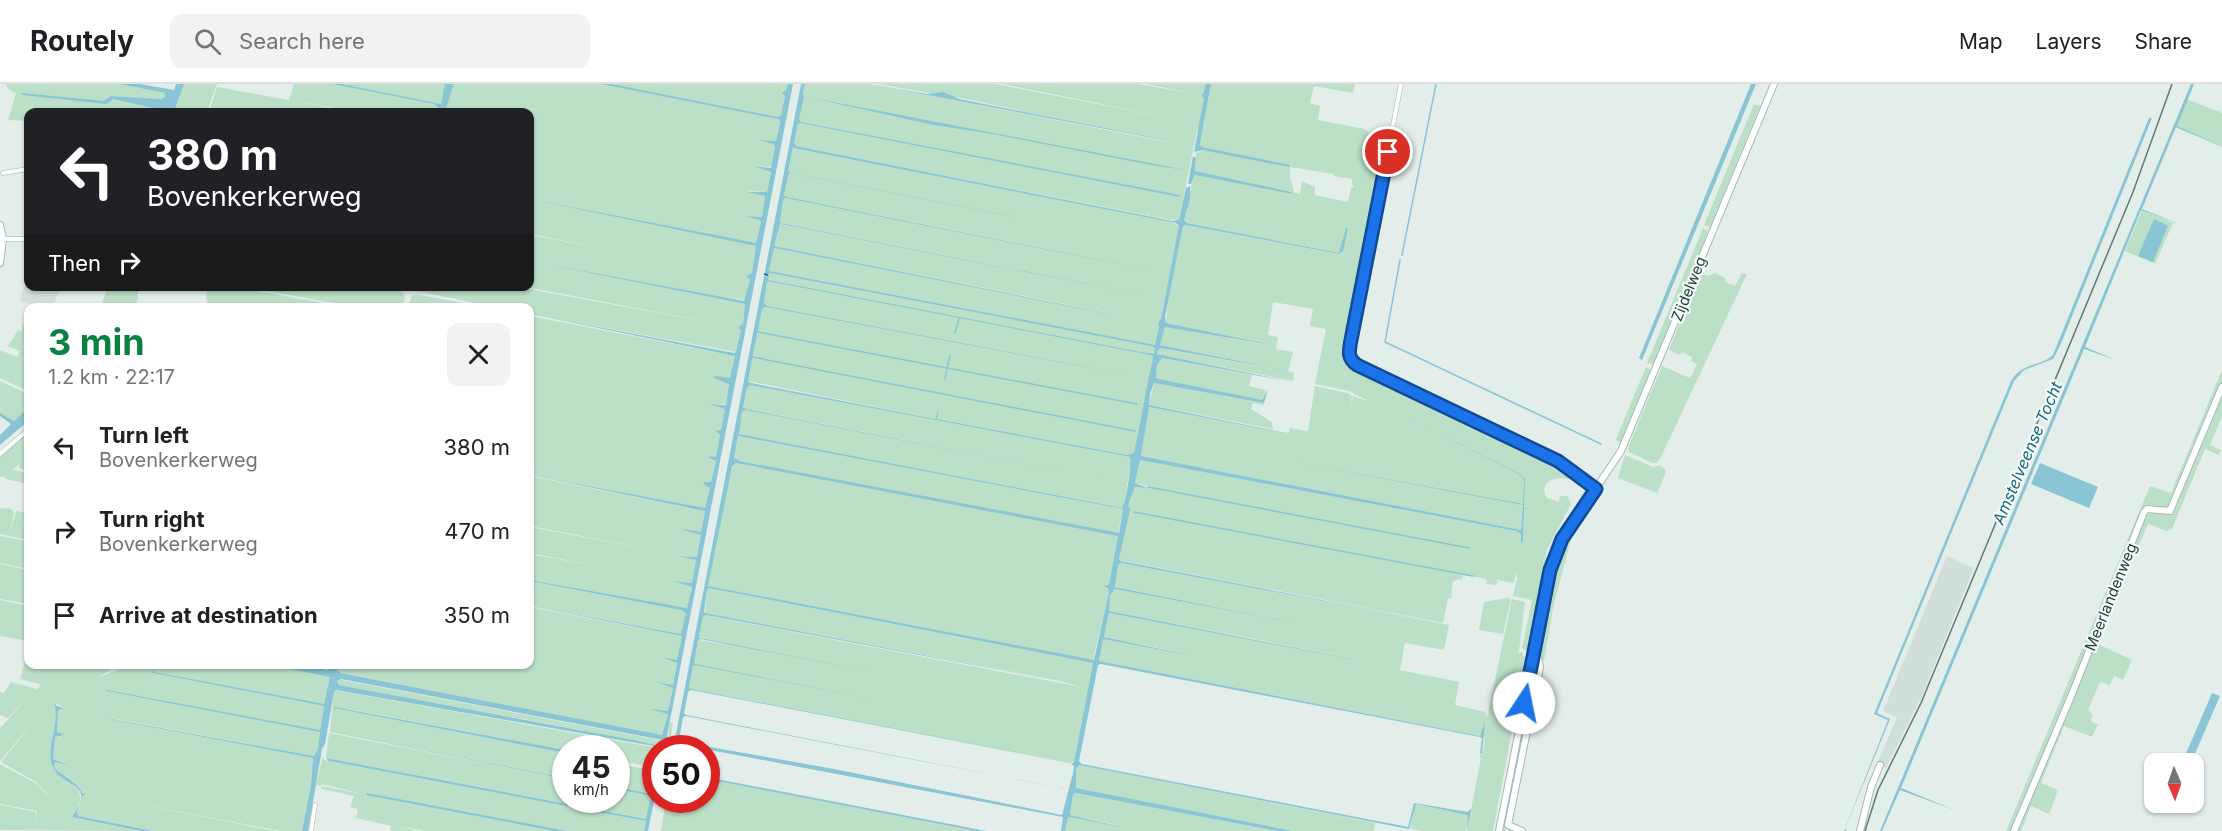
<!DOCTYPE html>
<meta charset="utf-8">
<style>
:root{--surface:#fff;--page:#f2f2f2;--text:#202124;--muted:#757577;--line:#e0e0e0;--accent:#0b8043}
body{margin:0;font-family:Inter,sans-serif;background:var(--page);color:var(--text);height:100vh;display:flex;flex-direction:column;font-size:22px;white-space:nowrap}
*{box-sizing:border-box;margin:0}
p{font-size:20px;color:var(--muted)}
.icon{flex:none;width:33px;height:33px;fill:none;stroke:currentColor;stroke-width:2;stroke-linecap:round;stroke-linejoin:round}
.map{position:relative;flex:1;overflow:hidden}
.side{position:absolute;left:24px;top:219px;width:510px;height:366px;display:flex;flex-direction:column;background:var(--surface);border-radius:12px;box-shadow:0 2px 4px #0004}
.side>*{flex:none}
.top-card{position:absolute;left:24px;top:24px;width:510px;height:183px;border-radius:12px;box-shadow:0 2px 4px #0004;background:#202124;color:#fff;overflow:hidden}
.needle{width:39px;rotate:178deg}
.fabs{position:absolute;left:2144px;top:669px;display:grid;gap:12px}
.fabs a{display:grid;place-items:center;width:60px;height:60px;border-radius:12px;background:var(--surface);box-shadow:0 2px 4px #0004;font-size:30px}
.speed{position:absolute;left:552px;top:651px;display:flex;gap:12px;font-size:30px;font-weight:700;text-align:center}
.speed>*{display:grid;place-content:center;width:78px;height:78px;border-radius:50%;background:var(--surface);box-shadow:0 2px 4px #0004;line-height:1}
.speed small{font-size:15px;font-weight:400}
.speed .limit{border:9px solid #d22;background:#fff;color:#111}
.pin{position:absolute;display:grid;place-items:center;width:51px;height:51px;color:#fff;margin:-26px;border:3px solid #fff;border-radius:50%;box-shadow:0 2px 6px #0007}
.me{position:absolute;width:66px;margin:-33px;rotate:11deg;stroke-linejoin:round;filter:drop-shadow(0 0 4px #0008)}
.turn{display:flex;align-items:center;gap:21px;height:126px;padding:0 24px;font-size:27px}
.turn .icon{width:78px;height:78px;stroke-width:2.5}
.turn b{display:block;font-size:42px;line-height:51px}
.then{display:flex;align-items:center;height:57px;padding:0 24px;background:#0003;gap:12px;font-size:22px}
.round{display:grid;place-items:center;flex:none;width:63px;height:63px;border-radius:12px;background:var(--page)}
.headline{display:flex;align-items:center;justify-content:space-between;height:102px;padding:0 24px}
h1{font-size:36px;font-weight:700;line-height:45px;color:var(--accent)}
ul{padding:0;list-style:none}
li{display:flex;align-items:center;gap:18px;height:84px;padding:0 24px}
li div{flex:1}
li b{display:block;font-size:22px}
li em{font-style:normal}
header{display:flex;align-items:center;gap:36px;box-sizing:border-box;height:84px;padding:0 30px;background:var(--surface);border-bottom:2px solid var(--line)}
header strong{font-size:28px}
nav{display:flex;gap:33px;margin-inline-start:auto;font-size:21px}
.search{width:420px;height:54px;background:var(--page);display:flex;align-items:center;gap:15px;box-sizing:border-box;padding:0 21px;border-radius:12px;color:var(--muted);font-size:22px}
.map>svg:first-child{display:block}
.built{fill:#d1ded9}
.green{fill:#bbe0c7;fill-rule:evenodd}
.water{fill:#89c5d5;fill-rule:evenodd}
.lines{fill:none;stroke-linecap:round;stroke-linejoin:round}
.stream{stroke:#89c5d5;stroke-width:1.5}
.ferry{stroke:#19697f;stroke-width:1.5;stroke-dasharray:8 6;stroke-linecap:butt}
.street-casing{stroke:#a5b6b1;stroke-width:5}
.secondary-casing{stroke:#a1bab2;stroke-width:8}
.street{stroke:#fff;stroke-width:4}
.secondary{stroke:#fff;stroke-width:6}
.tram{stroke:#5d7b75;stroke-width:1.5}
.route-casing{stroke:#114b97;stroke-width:15}
.route{stroke:#1a73e8;stroke-width:10}
.labels{text-anchor:middle;stroke-width:4.5;stroke-linejoin:round;paint-order:stroke}
.street-label{font-size:15px;fill:#224039;stroke:#f4faf7}
.water-label{font-size:16px;font-style:italic;fill:#19697f;stroke:#f4faf7}
</style>
<header>
<strong>Routely</strong>
<div class="search"><svg class="icon" aria-label="search" viewBox="0 0 24 24"><circle cx="10" cy="10" r="6"/><path d="M15 15l6 6"/></svg>Search here</div>
<nav><a>Map</a><a>Layers</a><a>Share</a></nav>
</header>
<div class="map">
<svg width="2222" height="747" viewBox="0 0 2222 747">
<rect width="100%" height="100%" fill="#e3eeea"/>
<g class="built">
<polygon points="28,201 28,202 61,203 52,223 40,223 20,217 24,202"/>
<polygon points="1947,472 1974,484 1921,614 1886,684 1877,680 1897,633 1883,627"/>
</g>
<g class="green">
<polygon points="6,0 119,0 165,9 165,13 161,15 111,12 158,25 161,26 160,28 28,28 28,37 8,36 16,9 8,5"/>
<polygon points="184,0 217,0 207,28 174,28"/>
<polygon points="294,0 332,0 434,20 439,24 440,28 357,28 293,16 349,28 225,28 210,25 217,3 289,16"/>
<polygon points="342,0 445,0 441,20"/>
<polygon points="454,0 601,0 780,35 776,57 758,56 773,60 775,63 772,83 753,82 771,88 767,108 748,107 765,112 762,133 744,132 759,136 761,138 757,159 705,151 756,162 752,190 746,193 750,196 746,216 720,213 530,177 530,151 611,166 530,150 530,28 445,28"/>
<polygon points="612,0 788,0 781,32 778,33"/>
<polygon points="805,0 869,0 1189,62 970,16 877,0 996,0 1195,39 1003,0 1138,0 1196,10 1146,0 1206,0 1199,46 1197,47 1179,136 1176,137 1174,135 1171,136 796,62 794,60 798,40 800,39 1180,112 801,38 799,35"/>
<path d="M 1211,0 L 1355,0 L 1353,9 L 1314,2 L 1310,19 L 1320,22 L 1318,36 L 1365,45 L 1371,50 L 1389,55 L 1353,233 L 1348,271 L 1349,278 L 1353,282 L 1531,366 L 1570,389 L 1568,395 C 1555,392 1538,398 1547,414 L 1559,418 L 1560,412 L 1567,412 L 1571,420 L 1547,466 L 1527,567 L 1522,564 L 1532,516 L 1513,512 L 1517,494 L 1516,489 L 1514,499 L 1491,495 L 1498,497 L 1496,501 L 1486,500 L 1487,495 L 1463,491 L 1462,495 L 1453,497 L 1451,514 L 1448,514 L 1443,539 L 1119,476 L 1128,421 L 1135,403 L 1147,404 L 1147,402 L 1135,399 L 1140,376 L 1516,447 L 1521,450 L 1523,458 L 1525,395 L 1522,391 L 1377,322 L 1522,392 L 1524,397 L 1524,419 L 1520,421 L 1523,422 L 1521,446 L 1141,372 L 1148,323 L 1289,349 L 1290,344 L 1308,347 L 1315,302 L 1348,309 L 1352,312 L 1349,331 L 1353,312 L 1368,317 L 1349,307 L 1315,300 L 1326,245 L 1310,242 L 1313,225 L 1273,218 L 1268,251 L 1278,253 L 1276,265 L 1293,268 L 1288,287 L 1294,289 L 1293,297 L 1157,270 L 1158,266 L 1161,264 L 1286,287 L 1160,261 L 1165,242 L 1272,262 L 1166,239 L 1168,216 L 1183,142 L 1186,141 L 1333,169 L 1341,170 L 1343,168 L 1347,144 L 1339,169 L 1187,139 L 1184,136 C 1188,121 1189,105 1195,91 L 1292,109 L 1195,87 L 1196,69 L 1202,66 L 1290,82 L 1202,63 L 1200,60 ZM 1290,83 L 1334,90 L 1334,92 L 1352,95 L 1352,101 L 1354,101 L 1353,104 L 1351,104 L 1348,118 L 1315,111 L 1315,103 L 1302,97 L 1300,110 L 1294,108 L 1290,92 Z"/>
<polygon points="2186,15 2222,29 2222,63 2174,43"/>
<polygon points="1754,20 1760,22 1710,143 1704,141"/>
<path d="M 793,64 L 1153,133 L 1179,141 L 1161,235 L 1158,239 L 1159,242 L 1155,261 L 1152,262 L 1155,264 L 1156,268 L 1148,269 L 1153,272 C 1146,305 1145,340 1133,371 L 1127,371 L 937,335 L 937,329 L 935,335 L 748,297 L 762,224 L 764,223 L 996,266 L 767,222 L 764,219 L 767,197 L 851,213 L 767,196 L 768,189 L 1146,261 L 771,188 L 769,187 L 773,164 L 1155,238 L 774,162 L 779,140 L 1046,191 L 780,139 L 783,115 L 785,114 L 1084,172 L 787,113 L 784,111 L 789,89 L 902,110 L 791,89 L 788,87 Z"/>
<polygon points="2142,126 2173,139 2155,180 2125,167"/>
<polygon points="1703,144 1708,147 1655,280 1647,279"/>
<polygon points="530,177 745,220 743,238 736,268 530,230 530,224 494,223 412,206 413,202 518,203 735,243 526,203 530,202"/>
<polygon points="1700,189 1709,192 1715,189 1725,194 1725,198 1735,202 1742,189 1747,190 1660,375 1656,379 1652,379 1629,368 1628,364 1662,282 1690,294 1697,280 1691,277 1692,273 1682,268 1680,271 1669,266"/>
<polygon points="108,203 140,203 137,212 139,213 134,223 100,224"/>
<polygon points="208,203 235,203 347,223 218,223 208,221 206,212"/>
<polygon points="244,203 376,203 402,208 405,213 403,223 355,223"/>
<polygon points="412,211 419,211 486,223 408,224"/>
<polygon points="530,232 735,272 730,295 714,293 729,299 726,320 710,320 725,325 721,347 715,347 720,351 716,373 710,372 716,377 711,399 703,400 710,404 705,424 530,391"/>
<polygon points="28,239 28,307 0,294 0,266 17,273 20,267 8,262 18,246 22,248 22,240 26,242"/>
<polygon points="1161,274 1252,291 1249,302 1266,306 1262,316 1248,314 1159,295 1156,293 1157,281"/>
<polygon points="1646,283 1651,286 1651,289 1623,358 1618,358 1616,355"/>
<polygon points="2222,286 2222,303 2167,426 2151,421 2144,430 2012,747 2006,747 2150,402 2171,409"/>
<polygon points="0,297 28,310 28,324 14,337 0,329"/>
<polygon points="1154,299 1264,319 1263,321 1253,319 1251,325 1272,338 1273,345 1149,321"/>
<path d="M 750,301 L 1130,373 L 1131,378 L 1123,424 L 1056,412 L 1123,425 L 1118,450 L 1115,450 L 1118,452 L 1109,500 L 1105,501 L 1108,503 L 1109,508 L 1093,576 L 708,502 C 712,480 724,390 736,379 L 1112,449 L 739,377 L 734,375 L 738,352 L 1014,404 L 738,350 L 742,328 L 745,326 L 1105,395 L 746,325 L 743,323 L 747,304 Z"/>
<polygon points="2222,313 2222,333 2210,361 2221,366 2219,371 2205,365 2172,445 2167,447 2148,440 2098,560 2132,576 2123,596 2114,592 2110,601 2100,598 2088,626 2092,630 2091,638 2098,640 2092,653 2064,642 2041,699 2058,706 2049,730 2031,722 2021,747 2016,747 2147,431 2150,427 2156,426 2167,430 2174,426"/>
<polygon points="28,348 28,387 19,384 19,380 10,388 14,386 28,389 28,400 6,395 3,392 0,394 0,373"/>
<polygon points="1625,371 1653,383 1660,381 1665,385 1666,388 1657,409 1618,394"/>
<polygon points="530,392 705,427 701,449 683,445 701,451 697,473 678,471 696,476 692,499 674,497 692,503 687,524 530,496 530,470 601,483 530,469 530,443 669,469 530,442"/>
<polygon points="1587,402 1590,405 1590,410 1563,449 1547,486 1553,459"/>
<polygon points="0,424 11,425 14,428 11,446 16,427 28,429 28,441 23,442 28,445 28,456 0,450"/>
<path d="M 1575,441 L 1554,519 L 1544,577 L 1537,567 C 1546,524 1550,478 1575,441 Z"/>
<polygon points="0,452 28,457 28,485 0,479"/>
<polygon points="1121,479 1449,541 1444,566 1405,559 1400,586 1459,598 1455,621 1485,628 1487,634 1512,515 1525,518 1519,567 1517,568 1523,569 1523,572 1526,573 1493,747 1467,747 1481,674 1479,672 1483,668 1485,654 1481,650 1480,652 1099,577 1103,555 1198,572 1104,553 1109,529 1388,581 1109,527 1110,511 1115,505 1298,539 1115,503 1118,480"/>
<polygon points="0,480 28,486 28,520 0,515"/>
<polygon points="530,497 681,526 686,529 682,550 530,522"/>
<polygon points="709,504 1093,579 1074,678 1068,679 691,605 689,603 698,556 730,561 699,553 703,531 705,531 1081,603 1061,597 705,529 707,506"/>
<polygon points="1507,514 1511,515 1503,550 1479,546 1484,518"/>
<polygon points="0,516 28,522 28,557 0,552"/>
<polygon points="530,523 682,552 678,576 660,574 677,579 673,601 656,599 673,604 668,627 658,626 668,630 662,652 338,588 340,580 530,580"/>
<path d="M 28,567 L 28,580 L 113,581 L 114,584 L 100,592 L 100,593 L 132,580 L 270,581 L 330,593 L 324,621 L 154,588 L 151,582 L 153,589 L 324,622 L 320,646 L 274,638 L 320,648 L 318,664 L 314,672 L 73,627 L 313,674 L 311,701 L 302,747 L 281,747 L 96,712 L 276,747 L 153,747 L 78,732 L 77,730 L 83,710 C 77,698 63,694 54,683 L 55,678 L 70,680 L 53,675 L 55,653 L 64,652 L 57,648 L 58,627 L 59,625 L 68,626 L 54,619 C 61,641 46,658 51,676 C 58,703 97,697 72,733 L 141,747 L 0,746 L 0,721 L 36,728 L 36,740 L 37,727 L 0,720 L 0,680 L 35,699 L 54,717 L 36,698 L 1,678 L 35,636 L 0,677 L 0,644 L 33,608 L 8,634 L 0,631 L 0,608 L 4,609 L 11,598 L 37,605 L 39,604 L 40,600 L 20,595 Z"/>
<polygon points="1535,577 1538,583 1505,747 1502,747"/>
<polygon points="337,595 664,657 668,655 670,638 673,640 668,664 665,664 571,644 339,601"/>
<polygon points="334,606 658,664 656,664 655,684 617,676 616,664 566,664 565,666 354,626 334,624 565,669 565,694 330,648"/>
<polygon points="329,649 565,695 566,716 616,716 617,705 651,712 647,735 326,674"/>
<polygon points="323,672 324,676 329,677 646,737 644,747 567,747 366,711 554,747 427,747 400,743 418,747 390,747 391,742 396,743 356,734 358,725 350,723 354,712 322,705 321,702 363,710 322,700 320,702 316,701"/>
<polygon points="616,679 655,687 652,710 617,703"/>
<polygon points="1079,681 1375,739 1374,747 1293,747 1075,704 1076,685"/>
<polygon points="707,695 976,747 661,747 666,716 706,716"/>
<polygon points="1076,709 1277,747 1065,747 1068,734 1071,733 1130,744 1070,731 1073,711"/>
<polygon points="1415,720 1469,731 1466,747 1423,747 1410,745"/>
</g>
<g class="water">
<polygon points="119,0 140,0 174,6 176,0 184,0 174,28 160,28 158,25 113,15 107,20 22,11 22,9 104,17 111,12 161,15 165,13 165,9"/>
<polygon points="332,0 342,0 441,20 445,0 454,0 445,28 440,28 439,24 434,20"/>
<polygon points="601,0 612,0 778,33 781,31 785,12 782,9 786,6 788,0 793,0 667,652 668,657 341,595 337,597 339,601 638,657 665,664 336,606 334,608 325,660 322,665 308,747 302,747 311,701 313,674 73,628 314,672 318,664 320,648 107,607 97,600 104,605 112,607 320,646 324,622 153,589 149,582 154,588 324,620 330,593 270,581 303,581 328,586 333,581 340,580 338,587 341,589 662,651 668,630 650,625 668,627 673,604 655,598 673,601 677,579 660,573 677,576 682,552 530,522 681,550 686,529 681,526 530,497 530,496 687,524 692,503 673,497 692,499 696,476 678,472 697,473 701,451 683,446 683,445 701,448 705,427 530,391 705,424 710,404 703,400 704,398 711,398 716,377 709,374 710,372 716,373 720,351 715,347 721,346 725,325 709,320 726,321 729,300 714,294 714,292 730,294 735,272 530,230 734,269 736,268 741,246 738,244 743,239 745,220 530,177 744,217 750,196 746,192 752,189 756,162 530,115 756,159 761,138 759,136 744,132 762,133 765,112 748,108 767,108 771,88 753,82 771,84 775,63 773,60 758,56 776,57 780,38 779,35 773,34"/>
<path d="M 801,0 L 805,0 L 803,10 L 804,13 L 799,35 L 801,38 L 1180,111 L 1180,113 L 800,39 L 798,40 L 794,59 L 796,62 L 1172,137 L 1179,136 L 1186,104 L 1190,102 L 1190,115 L 1184,136 L 1187,139 L 1339,169 L 1346,144 L 1348,144 L 1343,168 L 1339,170 L 1186,141 L 1183,142 L 1165,233 L 1166,239 L 1272,261 L 1165,243 L 1160,261 L 1288,287 L 1161,264 L 1158,266 L 1157,270 L 1292,298 L 1162,274 L 1157,281 L 1156,293 L 1159,295 L 1262,316 L 1268,305 L 1264,319 L 1154,299 L 1150,310 L 1149,321 L 1285,349 L 1149,323 L 1141,372 L 1521,446 L 1523,421 L 1283,376 L 1523,420 L 1524,397 L 1522,392 L 1378,321 L 1522,391 L 1525,395 L 1523,458 L 1521,458 L 1521,450 L 1516,447 L 1140,376 L 1135,399 L 1148,404 L 1135,403 L 1128,421 L 1130,426 L 1119,475 L 1121,477 L 1445,540 L 1121,479 L 1118,481 L 1115,503 L 1301,540 L 1115,505 L 1110,511 L 1109,527 L 1388,582 L 1109,529 L 1104,553 L 1199,573 L 1103,555 L 1099,577 L 1480,652 L 1485,639 L 1482,670 L 1480,669 L 1482,655 L 1480,653 L 1101,580 L 1098,581 L 1079,677 L 1082,680 L 1408,743 L 1414,719 L 1468,728 L 1470,725 L 1471,726 L 1467,747 L 1468,731 L 1416,720 L 1409,745 L 1079,681 L 1076,685 L 1076,704 L 1293,747 L 1277,747 L 1076,709 L 1073,711 L 1070,731 L 1130,745 L 1071,733 L 1068,734 L 1065,747 L 1061,747 L 1063,733 L 689,662 L 686,661 L 687,659 L 834,685 L 1062,731 L 1073,689 L 1074,682 L 1071,680 L 1074,678 L 1093,579 L 709,504 L 707,506 L 704,528 L 705,529 L 1085,602 L 706,531 L 703,532 L 699,553 L 700,554 L 894,592 L 700,555 L 698,557 L 694,578 L 695,580 L 888,618 L 695,581 L 693,582 L 689,603 L 691,605 L 1068,678 L 691,606 L 688,608 L 684,629 L 686,631 L 1066,705 L 686,632 L 683,633 L 679,656 L 684,659 L 684,661 L 678,660 L 676,664 L 673,664 L 673,656 L 675,655 ZM 793,64 L 1176,139 L 1179,141 L 1161,235 L 1158,239 L 1159,243 L 1155,261 L 769,187 L 774,164 L 1155,239 L 774,162 L 780,140 L 1160,214 L 780,139 L 783,116 L 785,114 L 1165,189 L 787,113 L 784,111 L 789,89 L 1170,163 L 791,89 L 788,87 ZM 769,189 L 1151,262 L 1155,264 L 1154,269 L 1146,269 L 768,196 ZM 767,197 L 1151,271 L 1153,273 C 1146,305 1141,337 1134,369 L 1127,371 L 937,335 L 939,324 L 935,335 L 751,299 L 748,297 L 762,225 L 765,223 L 1145,294 L 767,222 L 764,219 ZM 750,301 L 1130,373 C 1132,380 1126,419 1122,424 L 739,350 L 742,328 L 745,326 L 1123,399 L 746,325 L 743,323 L 747,304 ZM 738,352 L 1123,425 L 1119,449 L 739,377 L 734,374 ZM 736,379 L 1118,452 L 1109,500 L 1104,502 L 1108,504 L 1109,508 L 1094,576 L 708,502 L 732,383 Z"/>
<polygon points="869,0 927,10 943,8 959,15 1190,61"/>
<polygon points="1206,0 1211,0 1200,60 1202,63 1290,81 1289,83 1202,66 1194,68 1204,14 1201,11 1203,10"/>
<polygon points="1751,0 1756,0 1642,276 1639,274"/>
<polygon points="2191,0 2194,0 2177,42 2222,62 2176,43 2142,125 2184,142 2141,126 2085,263 2116,276 2084,265 1901,704 1957,727 1900,706 1882,747 1880,747"/>
<polygon points="807,13 1186,86 1151,81 993,50 934,41"/>
<path d="M 2149,34 L 2152,34 L 2060,262 L 2053,275 L 2024,286 L 2014,297 L 1877,629 L 1890,635 L 1845,745 L 1847,747 L 1844,747 L 1888,636 L 1874,630 L 2011,297 C 2023,278 2040,283 2053,271 Z"/>
<polygon points="1193,72 1196,74 1195,87 1291,108 1293,110 1195,91 1191,100 1188,100"/>
<polygon points="2154,135 2168,142 2153,178 2138,172"/>
<polygon points="28,324 28,337 0,361 0,351 11,340 0,332 0,329 14,337"/>
<polygon points="2040,379 2098,403 2089,424 2031,400"/>
<polygon points="2212,609 2220,612 2191,679 2182,679"/>
<path d="M 54,619 L 57,622 L 68,626 L 60,625 L 58,627 L 57,648 L 65,651 L 55,653 L 53,675 L 70,681 L 55,678 L 54,683 C 62,693 77,697 82,709 L 86,710 L 83,711 L 77,729 L 78,732 L 153,747 L 141,747 L 72,733 C 98,698 62,704 53,683 C 44,663 61,641 54,619 Z"/>
<polygon points="335,623 565,666 565,669 334,624"/>
<polygon points="330,648 565,694 565,695"/>
<polygon points="326,674 646,735 651,712 617,705 617,703 652,710 655,692 655,712 648,747 644,747 646,737 329,677"/>
<polygon points="706,693 986,747 976,747 707,695"/>
<polygon points="367,709 567,747 554,747 366,711"/>
</g>
<g class="lines">
<g class="stream">
<polyline points="1402,171 1436,0"/>
<polyline points="1400,176 1385,258 1601,360"/>
<polyline points="758,248 947,284 950,272"/>
<polyline points="955,249 959,234"/>
<polyline points="752,273 1135,347"/>
<polyline points="945,296 947,284 1137,320"/>
<polyline points="1148,403 1469,464"/>
<polyline points="1134,428 1473,492"/>
</g>
<polyline class="ferry" points="764,190 768,191"/>
<defs>
<g id="street">
<polyline points="1401,0 1351,256 1351,276 1357,281 1558,377 1596,405"/>
<polyline points="3,89 28,85"/>
<polyline points="3,155 28,155"/>
<polyline points="0,370 28,346"/>
<polyline points="311,747 315,721"/>
</g>
<g id="secondary">
<polyline points="0,141 3,155 0,179"/>
<path d="M 1499,747 C 1509,697 1519,648 1528,598 C 1537,550 1541,499 1562,455 L 1621,367 L 1774,0"/>
<polyline points="1522,747 1508,741 1540,583 1538,573 1533,571"/>
<polyline points="1860,747 1871,703 1880,681"/>
<polyline points="2014,747 2072,610 2144,428 2147,425 2170,427 2222,303"/>
</g>
</defs>
<use href="#street" class="street-casing"/>
<use href="#secondary" class="secondary-casing"/>
<use href="#street" class="street"/>
<use href="#secondary" class="secondary"/>
<polyline class="tram" points="1865,747 1878,706 1921,619 2133,108 2172,0"/>
</g>
<g class="lines">
<defs>
<path id="route" d="M 1388,68 L 1351,256 C 1349,267 1347,274 1357,281 L 1558,377 L 1596,405 L 1562,455 L 1550,486 L 1524,619"/>
</defs>
<use href="#route" class="route-casing"/>
<use href="#route" class="route"/>
</g>
<g class="labels">
<g class="street-label">
<text transform="translate(1689 205) rotate(-68)" y="5">Zijdelweg</text>
<text transform="translate(2111 513) rotate(-68)" y="5">Meerlandenweg</text>
</g>
<g class="water-label">
<text transform="translate(2027 369) rotate(-67)" y="6">Amstelveense Tocht</text>
</g>
</g>
</svg>
<div class="fabs">
<a><svg class="needle" viewBox="-14 -14 28 28"><path d="M0-13l5 13h-10z" fill="#e53935"/><path d="M0 13l5-13h-10z" fill="#757577"/></svg></a>
</div>
<div class="speed"><div>45<small>km/h</small></div><div class="limit">50</div></div>
<div class="pin" style="left:1388px;top:68px;background:#d93025"><svg class="icon" aria-label="arrive" viewBox="0 0 24 24"><path d="M6 21V4h12l-3 4 3 4H6"/></svg></div>
<svg class="me" style="left:1524px;top:619px" viewBox="-20 -20 40 40"><circle r="19" fill="#fff"/><path d="M0-13L10 11 0 6-10 11z" fill="#1a73e8"/></svg>
<div class="top-card">
<div class="turn"><svg class="icon" aria-label="left" viewBox="0 0 24 24"><path d="M17 20v-9H6M10 6l-5 5 5 5"/></svg><div><b>380 m</b>Bovenkerkerweg</div></div>
<div class="then">Then<svg class="icon" aria-label="right" viewBox="0 0 24 24"><path d="M7 20v-9h11M14 6l5 5-5 5"/></svg></div>
</div>
<section class="side">
<div class="headline"><div><h1>3 min</h1><p>1.2 km · 22:17</p></div><a class="round"><svg class="icon" aria-label="close" viewBox="0 0 24 24"><path d="M6 6l12 12M18 6L6 18"/></svg></a></div>
<ul>
<li><svg class="icon" aria-label="left" viewBox="0 0 24 24"><path d="M17 20v-9H6M10 6l-5 5 5 5"/></svg><div><b>Turn left</b><p>Bovenkerkerweg</p></div><em>380 m</em></li>
<li><svg class="icon" aria-label="right" viewBox="0 0 24 24"><path d="M7 20v-9h11M14 6l5 5-5 5"/></svg><div><b>Turn right</b><p>Bovenkerkerweg</p></div><em>470 m</em></li>
<li><svg class="icon" aria-label="arrive" viewBox="0 0 24 24"><path d="M6 21V4h12l-3 4 3 4H6"/></svg><div><b>Arrive at destination</b></div><em>350 m</em></li>
</ul>
</section>
</div>
